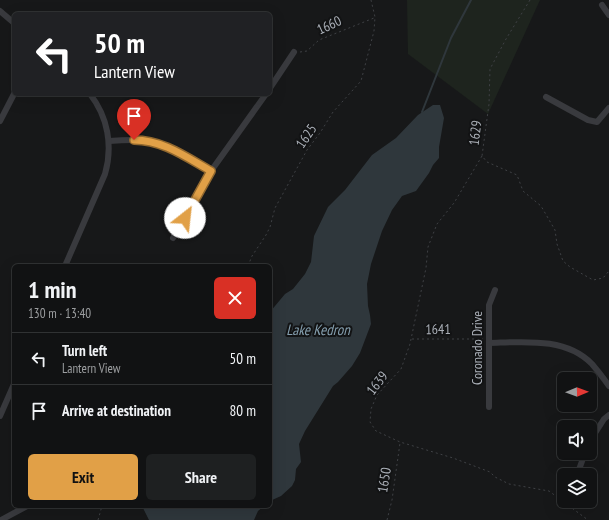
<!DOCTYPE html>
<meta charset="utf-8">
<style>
:root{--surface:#111213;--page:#1e2021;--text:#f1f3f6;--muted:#9c9ea0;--line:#303233;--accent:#e1a047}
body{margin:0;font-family:"PT Sans Narrow",sans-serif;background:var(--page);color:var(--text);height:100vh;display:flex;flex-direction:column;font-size:15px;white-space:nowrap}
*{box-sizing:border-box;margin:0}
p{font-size:13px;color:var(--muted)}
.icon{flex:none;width:22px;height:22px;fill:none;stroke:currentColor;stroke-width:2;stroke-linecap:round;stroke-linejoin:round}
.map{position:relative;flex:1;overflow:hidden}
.drawer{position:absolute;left:12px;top:264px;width:260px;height:244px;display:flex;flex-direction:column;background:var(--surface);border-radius:6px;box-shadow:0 4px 16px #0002,0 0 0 1px var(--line)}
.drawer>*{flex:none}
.guide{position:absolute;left:12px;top:12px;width:260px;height:84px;border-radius:6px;box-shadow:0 4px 16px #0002,0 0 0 1px var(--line);background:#202124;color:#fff;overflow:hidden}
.needle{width:26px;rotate:89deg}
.tools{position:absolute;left:557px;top:372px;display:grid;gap:8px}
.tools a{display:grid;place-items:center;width:40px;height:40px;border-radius:6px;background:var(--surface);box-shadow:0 4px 16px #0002,0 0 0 1px var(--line);font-size:20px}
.pin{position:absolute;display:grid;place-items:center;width:34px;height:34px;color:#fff;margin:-41px -17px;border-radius:50% 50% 50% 0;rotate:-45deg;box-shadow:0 0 4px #0007}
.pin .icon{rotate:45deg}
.me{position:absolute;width:44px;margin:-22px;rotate:29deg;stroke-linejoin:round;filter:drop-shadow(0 0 3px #0008)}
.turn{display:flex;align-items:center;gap:14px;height:84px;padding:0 16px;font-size:18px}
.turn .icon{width:52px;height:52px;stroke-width:2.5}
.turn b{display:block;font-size:28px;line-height:34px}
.round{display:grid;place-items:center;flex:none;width:42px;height:42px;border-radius:6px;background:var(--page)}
.summary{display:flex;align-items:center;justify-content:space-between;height:68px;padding:0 16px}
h1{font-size:24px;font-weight:700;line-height:30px}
.action{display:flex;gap:8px;margin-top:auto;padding:8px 16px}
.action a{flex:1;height:46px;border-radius:6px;background:var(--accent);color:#111;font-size:16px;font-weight:700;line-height:46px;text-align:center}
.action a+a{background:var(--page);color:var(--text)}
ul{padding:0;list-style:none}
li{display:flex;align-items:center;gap:12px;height:52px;padding:0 16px;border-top:1px solid var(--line)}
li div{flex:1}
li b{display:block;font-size:15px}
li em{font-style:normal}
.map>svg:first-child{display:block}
.green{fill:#1e241e}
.water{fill:#2f373c}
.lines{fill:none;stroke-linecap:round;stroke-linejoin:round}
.stream{stroke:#2f373c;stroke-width:2}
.path{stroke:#3f4145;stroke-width:1;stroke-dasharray:2 3;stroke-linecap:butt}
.minor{stroke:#393a3e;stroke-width:6}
.route-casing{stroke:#92682e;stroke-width:10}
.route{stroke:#e1a047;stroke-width:7}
.labels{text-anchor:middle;stroke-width:4;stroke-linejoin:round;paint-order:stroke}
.street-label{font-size:14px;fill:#abb0b8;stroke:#121314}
.water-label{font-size:15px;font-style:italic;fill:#859faf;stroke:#121314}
</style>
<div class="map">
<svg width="609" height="520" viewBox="0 0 609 520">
<rect width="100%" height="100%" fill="#171819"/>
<polygon class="green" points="407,0 540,0 488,114 408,54"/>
<g class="water">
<polygon points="433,105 440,105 444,118 439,147 439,158 433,165 429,173 416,191 402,196 392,210 382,231 371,264 367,284 368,306 370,315 371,324 360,353 352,366 338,382 333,386 305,431 299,444 301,462 296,469 295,480 292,486 281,496 270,501 270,312 285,294 293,289 305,274 311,262 314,236 328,207 345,190 372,155 396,138 418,115"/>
<polygon points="142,506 264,506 258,511 254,520 149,520"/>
</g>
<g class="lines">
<polyline class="stream" points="422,112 451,38 471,0"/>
<g class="path">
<polyline points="530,0 506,39 490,69 489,104 482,156 487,162 517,175 523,191 541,206 555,230 557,244 563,261 570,267 593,280 603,278 609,271"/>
<polyline points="300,52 307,51 319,40 374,18"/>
<polyline points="482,156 454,203 437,224 428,247 426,268 410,344 401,369 377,395 371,409 370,422 376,431 400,442 453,458 490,472 495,477 509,484 549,491 588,520"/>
<polyline points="248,266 252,256 266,235 270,227 275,208 307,150 320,133 333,112 361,81 374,31 375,17 371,0"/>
<polyline points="412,339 483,339"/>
<polyline points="98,520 102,506"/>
<polyline points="387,520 392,500 400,443"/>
</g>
<g class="minor">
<polyline points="602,5 609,15"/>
<polyline points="0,11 14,23"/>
<polyline points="270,88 294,52"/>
<polyline points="546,97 588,120 597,122 609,108"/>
<polyline points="0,121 14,94"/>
<path d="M 109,141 C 122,140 136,139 150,141 C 172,145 192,160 211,171"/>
<polyline points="173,238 211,171 266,94"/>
<path d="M 65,266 L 105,174 C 113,146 108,117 90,94"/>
<path d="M 489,343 C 524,342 566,337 592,364 C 598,371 604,379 609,386"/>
<polyline points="489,407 489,305 495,290"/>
<polyline points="0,416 14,384"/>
<polyline points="590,441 604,419 609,415"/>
<polyline points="577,475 585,453"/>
<polyline points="1,520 27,506"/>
</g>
</g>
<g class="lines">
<defs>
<path id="route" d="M 134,140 C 163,140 186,157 211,171 L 185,218"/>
</defs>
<use href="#route" class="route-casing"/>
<use href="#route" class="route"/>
</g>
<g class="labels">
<g class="street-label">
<text transform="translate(329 25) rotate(-25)" y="5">1660</text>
<text transform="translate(475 133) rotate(-83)" y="5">1629</text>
<text transform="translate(306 136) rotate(-56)" y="5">1625</text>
<text transform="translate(438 329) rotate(-1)" y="5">1641</text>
<text transform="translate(477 348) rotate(-90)" y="5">Coronado Drive</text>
<text transform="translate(377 383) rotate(-52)" y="5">1639</text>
<text transform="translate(384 480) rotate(-81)" y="5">1650</text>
</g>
<g class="water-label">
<text x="318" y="335">Lake Kedron</text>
</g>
</g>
</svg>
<div class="tools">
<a><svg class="needle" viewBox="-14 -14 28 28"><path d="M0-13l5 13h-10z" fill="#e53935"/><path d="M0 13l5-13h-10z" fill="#9c9ea0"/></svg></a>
<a><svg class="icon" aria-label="sound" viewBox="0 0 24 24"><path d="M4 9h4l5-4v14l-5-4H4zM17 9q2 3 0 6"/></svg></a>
<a><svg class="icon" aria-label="layers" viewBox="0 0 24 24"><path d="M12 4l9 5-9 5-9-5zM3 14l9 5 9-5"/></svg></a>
</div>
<div class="pin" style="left:134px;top:140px;background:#d93025"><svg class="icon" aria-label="arrive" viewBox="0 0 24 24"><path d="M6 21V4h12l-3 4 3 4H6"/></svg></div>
<svg class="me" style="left:185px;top:218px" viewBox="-20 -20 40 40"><circle r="19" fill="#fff"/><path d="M0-13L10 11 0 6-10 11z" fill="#e1a047"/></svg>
<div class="guide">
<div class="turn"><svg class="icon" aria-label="left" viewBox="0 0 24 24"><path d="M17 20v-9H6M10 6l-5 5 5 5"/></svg><div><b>50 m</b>Lantern View</div></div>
</div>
<section class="drawer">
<div class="summary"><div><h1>1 min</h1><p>130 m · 13:40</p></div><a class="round" style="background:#d93025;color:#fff"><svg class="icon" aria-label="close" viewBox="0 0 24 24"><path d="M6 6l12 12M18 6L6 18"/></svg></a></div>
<ul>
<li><svg class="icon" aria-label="left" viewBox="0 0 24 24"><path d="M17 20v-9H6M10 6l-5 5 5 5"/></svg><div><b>Turn left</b><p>Lantern View</p></div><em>50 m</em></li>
<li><svg class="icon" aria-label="arrive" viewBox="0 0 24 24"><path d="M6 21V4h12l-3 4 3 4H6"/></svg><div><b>Arrive at destination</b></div><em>80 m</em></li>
</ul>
<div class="action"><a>Exit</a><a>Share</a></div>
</section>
</div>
